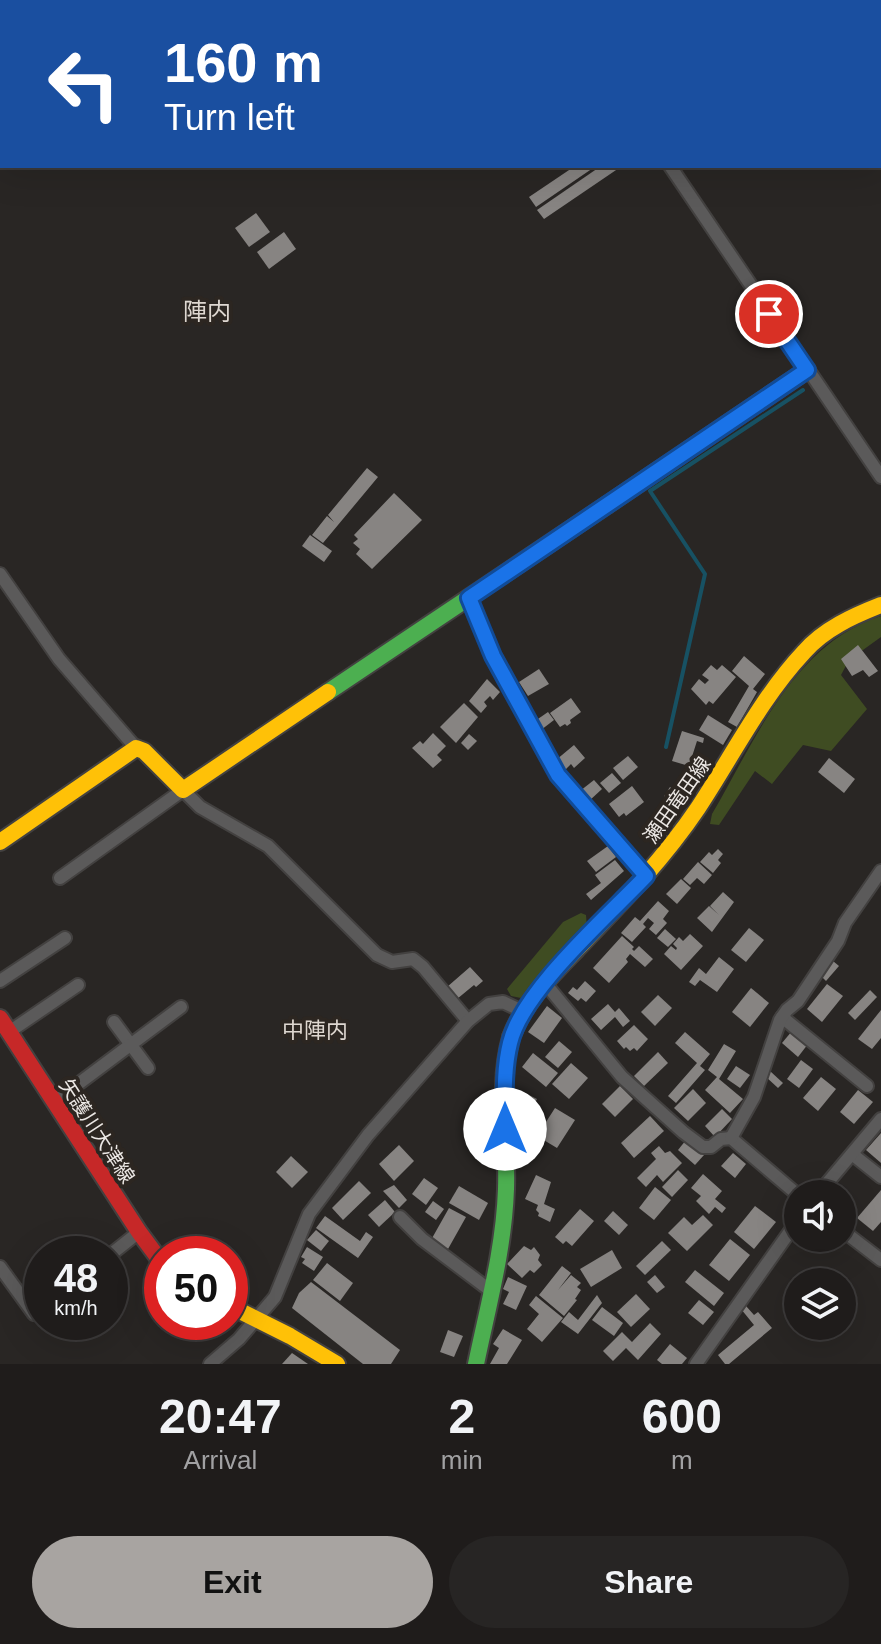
<!DOCTYPE html>
<meta charset="utf-8">
<style>
:root{--surface:#1f1c1b;--page:#272524;--text:#f1f3f6;--muted:#a1a1a3;--line:#3c3a3a;--accent:#a8a4a1}
body{margin:0;font-family:Helvetica,"Noto Sans JP",sans-serif;background:var(--page);color:var(--text);height:100vh;display:flex;flex-direction:column;font-size:30px;white-space:nowrap}
*{box-sizing:border-box;margin:0}
p{font-size:26px;color:var(--muted)}
.icon{flex:none;width:44px;height:44px;fill:none;stroke:currentColor;stroke-width:2;stroke-linecap:round;stroke-linejoin:round}
.map{position:relative;height:1364px;overflow:hidden}
.sheet{display:flex;flex-direction:column;background:var(--surface);flex:1}
.sheet>*{flex:none}
.guide{position:absolute;left:0px;top:0px;width:882px;height:168px;box-shadow:0 8px 32px #0002,0 0 0 2px var(--line);background:#1a4fa0;color:#fff;overflow:hidden}
.controls{position:absolute;left:784px;top:1180px;display:grid;gap:16px}
.controls a{display:grid;place-items:center;width:72px;height:72px;border-radius:50%;background:var(--surface);box-shadow:0 8px 32px #0002,0 0 0 2px var(--line);font-size:40px}
.speed{position:absolute;left:24px;top:1236px;display:flex;gap:16px;font-size:40px;font-weight:700;text-align:center}
.speed>*{display:grid;place-content:center;width:104px;height:104px;border-radius:50%;background:var(--surface);box-shadow:0 8px 32px #0002,0 0 0 2px var(--line);line-height:1}
.speed small{font-size:20px;font-weight:400}
.speed .limit{border:12px solid #d22;background:#fff;color:#111}
.pin{position:absolute;display:grid;place-items:center;width:68px;height:68px;color:#fff;margin:-34px;border:4px solid #fff;border-radius:50%;box-shadow:0 2px 8px #0007}
.me{position:absolute;width:88px;margin:-44px;rotate:0deg;stroke-linejoin:round;filter:drop-shadow(0 0 6px #0008)}
.turn{display:flex;align-items:center;gap:28px;height:168px;padding:0 32px;font-size:36px}
.turn .icon{width:104px;height:104px;stroke-width:2.5}
.turn b{display:block;font-size:56px;line-height:68px}
.eta{display:flex;justify-content:space-evenly;align-items:center;height:136px;text-align:center}
.eta b{font-size:48px;font-weight:700;line-height:56px}
.cta{display:flex;gap:16px;margin-top:auto;padding:16px 32px}
.cta a{flex:1;height:92px;border-radius:48px;background:var(--accent);color:#111;font-size:32px;font-weight:700;line-height:92px;text-align:center}
.cta a+a{background:var(--page);color:var(--text)}
.map>svg:first-child{display:block}
.green{fill:#3f4c22}
.lines{fill:none;stroke-linecap:round;stroke-linejoin:round}
.stream{stroke:#175163;stroke-width:4}
.building{fill:#878482}
.street-casing{stroke:#434140;stroke-width:16}
.fast-casing{stroke:#434140;stroke-width:20}
.slow-casing{stroke:#434140;stroke-width:20}
.jam-casing{stroke:#434140;stroke-width:20}
.street{stroke:#5b5a5a;stroke-width:12}
.fast{stroke:#4caf50;stroke-width:16}
.slow{stroke:#ffc107;stroke-width:16}
.jam{stroke:#c62828;stroke-width:16}
.route-casing{stroke:#114b97;stroke-width:20}
.route{stroke:#1a73e8;stroke-width:14}
.labels{text-anchor:middle;stroke-width:8;stroke-linejoin:round;paint-order:stroke}
.street-label{font-size:20px;fill:#ece8e5;stroke:#2c2621}
.neighbourhood-label{font-size:22px;fill:#ded7d0;stroke:#2c2621}
.quarter-label{font-size:24px;fill:#ded7d0;stroke:#2c2621}
</style>
<div class="map">
<svg width="881" height="1364" viewBox="0 0 881 1364">
<rect width="100%" height="100%" fill="#292624"/>
<g class="green">
<path d="M 881,616 L 881,637 L 849,660 L 841,675 L 867,709 L 831,751 L 803,745 L 772,784 L 755,771 L 719,825 L 710,824 L 712,814 C 755,741 793,644 881,616 Z"/>
<polygon points="581,913 586,915 587,928 521,998 511,996 507,989 563,922"/>
</g>
<g class="lines">
<polyline class="stream" points="666,747 705,574 650,491 803,390"/>
</g>
<g class="building">
<polygon points="575,166 596,166 536,207 529,197"/>
<polygon points="601,166 622,166 544,219 537,210"/>
<polygon points="256,213 270,232 249,247 235,228"/>
<polygon points="284,232 296,249 269,269 257,252"/>
<polygon points="367,468 378,477 323,543 312,535 327,516 334,522 328,515"/>
<polygon points="394,493 422,520 372,569 356,554 360,549 353,543 358,539 354,535"/>
<polygon points="310,535 332,551 324,562 302,546"/>
<polygon points="858,645 878,671 869,677 863,670 852,676 841,659"/>
<polygon points="744,656 765,674 753,689 757,692 737,727 728,722 749,686 732,671"/>
<polygon points="711,665 717,670 722,665 736,677 713,704 709,701 706,705 691,689 699,679 705,684 709,680 702,675"/>
<polygon points="539,669 549,684 528,696 519,682"/>
<polygon points="487,679 500,692 493,700 490,696 484,702 487,706 481,713 469,701"/>
<polygon points="571,698 581,712 570,720 571,723 567,726 565,724 560,727 550,713"/>
<polygon points="464,703 478,717 456,743 440,727"/>
<polygon points="548,712 554,720 541,730 535,721"/>
<polygon points="708,715 732,730 723,745 699,730"/>
<polygon points="682,731 704,738 703,743 697,741 689,766 672,761"/>
<polygon points="433,733 446,746 437,755 442,760 433,768 412,748 420,741 423,744"/>
<polygon points="469,734 477,741 468,750 461,743"/>
<polygon points="574,745 585,758 574,768 571,764 565,770 556,760"/>
<polygon points="628,756 638,767 623,780 613,768"/>
<polygon points="829,758 855,779 844,793 818,772"/>
<polygon points="612,773 621,783 609,793 600,783"/>
<polygon points="594,780 602,789 589,801 580,791"/>
<polygon points="632,786 644,802 626,816 624,813 619,817 609,804"/>
<polygon points="670,787 689,799 683,808 664,796"/>
<polygon points="608,846 616,857 596,872 587,861"/>
<polygon points="718,849 723,854 718,860 721,863 713,873 700,862 709,852 712,855"/>
<polygon points="615,860 624,871 591,900 586,894 601,883 595,875"/>
<polygon points="698,862 712,875 704,884 697,878 690,885 683,879"/>
<polygon points="681,879 691,888 677,904 666,894"/>
<polygon points="723,892 734,902 712,932 697,918 709,906 719,915 710,906"/>
<polygon points="658,901 669,911 663,919 667,923 656,935 649,929 654,923 648,918 643,924 646,927 632,942 621,933 635,917 640,921"/>
<polygon points="749,928 764,940 746,962 731,950"/>
<polygon points="665,929 676,939 668,947 657,938"/>
<polygon points="690,934 703,946 681,970 664,954 671,946 676,950 677,948 673,944 679,937 683,941"/>
<polygon points="622,936 634,947 632,949 634,951 639,946 653,959 645,967 630,954 626,959 628,962 609,983 593,968"/>
<polygon points="719,957 734,969 717,992 700,980 695,986 689,982 699,968 706,974"/>
<polygon points="833,961 839,966 826,981 821,976"/>
<polygon points="470,967 483,981 476,987 474,985 457,999 447,987"/>
<polygon points="585,981 596,991 586,1002 581,998 578,1001 568,993 573,987 577,990"/>
<polygon points="827,984 843,996 822,1022 807,1009"/>
<polygon points="751,988 769,1003 750,1027 732,1012"/>
<polygon points="870,990 877,997 855,1020 848,1013"/>
<polygon points="658,995 672,1008 655,1026 641,1012"/>
<polygon points="608,1004 615,1012 619,1008 630,1021 623,1027 615,1017 601,1030 591,1019"/>
<polygon points="547,1006 562,1018 544,1043 528,1032"/>
<polygon points="881,1010 881,1038 872,1049 858,1039"/>
<polygon points="634,1025 648,1039 637,1051 634,1048 630,1051 626,1047 624,1049 617,1041"/>
<polygon points="792,1031 808,1044 798,1057 782,1043"/>
<polygon points="685,1032 710,1054 700,1066 705,1070 676,1103 668,1096 697,1063 675,1043"/>
<polygon points="559,1041 572,1052 558,1068 545,1057"/>
<polygon points="724,1044 736,1051 719,1079 743,1099 730,1113 705,1090 717,1077 708,1070"/>
<polygon points="658,1052 668,1063 644,1086 634,1076"/>
<polygon points="533,1053 558,1073 546,1087 522,1067"/>
<polygon points="801,1060 813,1069 799,1088 787,1079"/>
<polygon points="571,1063 588,1078 569,1099 552,1084"/>
<polygon points="736,1066 750,1075 740,1088 727,1079"/>
<polygon points="770,1071 783,1083 778,1088 765,1076"/>
<polygon points="821,1077 836,1089 818,1111 803,1098"/>
<polygon points="620,1086 633,1099 615,1117 602,1104"/>
<polygon points="693,1089 706,1103 688,1121 674,1108"/>
<polygon points="858,1090 873,1102 854,1124 840,1112"/>
<polygon points="523,1092 537,1099 532,1109 518,1103"/>
<polygon points="555,1108 575,1120 557,1148 537,1136"/>
<polygon points="722,1109 732,1119 715,1137 705,1126"/>
<polygon points="650,1116 664,1131 634,1158 621,1143"/>
<polygon points="881,1133 881,1163 866,1150"/>
<polygon points="686,1140 704,1155 695,1165 678,1150"/>
<polygon points="399,1145 414,1161 394,1181 379,1164"/>
<polygon points="659,1146 665,1153 670,1151 682,1163 663,1182 657,1175 646,1187 637,1178 656,1159 651,1153"/>
<polygon points="733,1153 746,1164 735,1178 721,1166"/>
<polygon points="291,1156 308,1172 292,1188 276,1172"/>
<polygon points="678,1170 688,1180 672,1197 662,1187"/>
<polygon points="703,1174 722,1191 715,1199 726,1208 722,1213 715,1207 709,1214 696,1201 701,1196 691,1188"/>
<polygon points="536,1175 551,1182 544,1204 555,1209 550,1222 538,1216 539,1213 536,1210 538,1205 525,1199"/>
<polygon points="424,1178 438,1188 426,1205 412,1194"/>
<polygon points="359,1181 371,1193 343,1220 332,1208"/>
<polygon points="394,1185 407,1200 399,1208 383,1191"/>
<polygon points="459,1186 488,1203 479,1220 449,1203"/>
<polygon points="655,1187 671,1200 654,1220 639,1208"/>
<polygon points="881,1190 881,1222 873,1231 857,1218"/>
<polygon points="385,1200 395,1212 379,1227 368,1215"/>
<polygon points="433,1201 444,1209 436,1220 425,1212"/>
<polygon points="755,1206 776,1222 754,1249 734,1232"/>
<polygon points="449,1208 466,1217 448,1249 431,1240"/>
<polygon points="580,1209 594,1221 572,1246 566,1241 563,1244 555,1237"/>
<polygon points="613,1211 628,1225 619,1235 604,1221"/>
<polygon points="703,1215 713,1225 687,1251 668,1233 684,1217 692,1225"/>
<polygon points="325,1216 360,1241 366,1232 373,1237 358,1258 316,1228"/>
<polygon points="316,1230 329,1241 321,1251 307,1240"/>
<polygon points="730,1239 750,1255 729,1281 709,1265"/>
<polygon points="662,1241 671,1250 645,1275 636,1266"/>
<polygon points="524,1246 531,1250 534,1247 540,1255 538,1260 542,1265 534,1273 530,1270 522,1278 507,1264"/>
<polygon points="307,1247 323,1257 314,1271 302,1263 305,1259 301,1257"/>
<polygon points="612,1250 622,1268 591,1287 580,1269"/>
<polygon points="327,1263 353,1283 340,1301 313,1280"/>
<polygon points="562,1266 571,1273 558,1290 571,1275 581,1283 577,1287 581,1290 575,1299 577,1300 564,1316 539,1295"/>
<polygon points="695,1270 724,1293 714,1306 685,1282"/>
<polygon points="655,1275 665,1287 657,1293 647,1282"/>
<polygon points="508,1277 527,1286 516,1310 503,1304 509,1292 503,1289"/>
<polygon points="311,1282 400,1350 391,1364 363,1364 292,1308 299,1293"/>
<polygon points="636,1294 650,1309 631,1327 617,1312"/>
<polygon points="597,1295 602,1303 578,1334 561,1322 569,1312 578,1320"/>
<polygon points="536,1296 563,1318 542,1342 527,1329 539,1314 529,1305"/>
<polygon points="699,1300 714,1312 703,1325 688,1313"/>
<polygon points="746,1306 754,1315 758,1312 772,1328 729,1364 725,1364 718,1355 754,1325 741,1309"/>
<polygon points="602,1307 623,1323 614,1336 592,1320"/>
<polygon points="650,1323 661,1334 638,1360 626,1348 613,1361 603,1351 622,1332 632,1342"/>
<polygon points="503,1329 522,1340 507,1364 490,1364 499,1348 493,1344"/>
<polygon points="448,1330 463,1336 454,1357 440,1352"/>
<polygon points="670,1344 687,1358 682,1364 662,1364 657,1360"/>
<polygon points="292,1353 308,1364 282,1364"/>
</g>
<g class="lines">
<defs>
<g id="street">
<polyline points="560,0 561,2"/>
<polyline points="670,166 881,477"/>
<polyline points="0,574 59,659 136,748"/>
<polyline points="469,598 493,656 558,775 646,876"/>
<polyline points="60,878 183,790 200,807 268,846 377,955 392,962 413,959 423,967 468,1021"/>
<polyline points="0,981 65,938"/>
<polyline points="545,983 622,1077 683,1132 703,1147 711,1147 721,1139 731,1138 798,1195"/>
<polyline points="782,1017 867,1086"/>
<polyline points="114,1022 148,1068"/>
<polyline points="9,1032 78,985"/>
<polyline points="54,1102 181,1007"/>
<polyline points="731,1138 754,1097 780,1020 787,1010 798,1001 838,941 845,923 881,871"/>
<polyline points="852,1154 881,1177"/>
<polyline points="818,1194 881,1119"/>
<polyline points="400,1217 422,1239 491,1291"/>
<polyline points="842,1230 881,1260"/>
<polyline points="110,1255 139,1232"/>
<polyline points="0,1267 34,1314 42,1308"/>
<polyline points="210,1364 239,1339 275,1297 309,1214 368,1135 468,1021 489,1004 503,1002 522,1011"/>
<polyline points="696,1364 798,1220"/>
</g>
<g id="fast">
<polyline points="328,692 607,505"/>
<path d="M 476,1364 C 488,1306 504,1249 506,1189 C 508,1139 497,1087 511,1037"/>
</g>
<g id="slow">
<polyline points="0,842 136,748 144,751 183,790 328,692"/>
<path d="M 511,1037 C 524,1002 550,977 576,950 C 619,905 663,860 698,808 C 733,755 761,698 804,652 C 824,629 853,616 881,605"/>
<polyline points="230,1306 290,1336 337,1364"/>
</g>
<g id="jam">
<polyline points="607,505 807,370"/>
<polyline points="0,1018 139,1232 162,1263"/>
</g>
</defs>
<use href="#street" class="street-casing"/>
<use href="#fast" class="fast-casing"/>
<use href="#slow" class="slow-casing"/>
<use href="#jam" class="jam-casing"/>
<use href="#street" class="street"/>
<use href="#fast" class="fast"/>
<use href="#slow" class="slow"/>
<use href="#jam" class="jam"/>
</g>
<g class="lines">
<defs>
<path id="route" d="M 505,1129 C 505,1100 503,1071 510,1043 C 522,991 608,916 646,876 L 558,775 L 493,656 L 469,598 L 807,370 L 769,314"/>
</defs>
<use href="#route" class="route-casing"/>
<use href="#route" class="route"/>
</g>
<g class="labels">
<g class="street-label">
<text transform="translate(677 800) rotate(-55)" y="7">瀬田竜田線</text>
<text transform="translate(97 1131) rotate(57)" y="7">矢護川大津線</text>
</g>
<g class="neighbourhood-label">
<text x="315" y="1038">中陣内</text>
</g>
<g class="quarter-label">
<text x="207" y="320">陣内</text>
</g>
</g>
</svg>
<div class="controls">
<a><svg class="icon" aria-label="sound" viewBox="0 0 24 24"><path d="M4 9h4l5-4v14l-5-4H4zM17 9q2 3 0 6"/></svg></a>
<a><svg class="icon" aria-label="layers" viewBox="0 0 24 24"><path d="M12 4l9 5-9 5-9-5zM3 14l9 5 9-5"/></svg></a>
</div>
<div class="speed"><div>48<small>km/h</small></div><div class="limit">50</div></div>
<div class="pin" style="left:769px;top:314px;background:#d93025"><svg class="icon" aria-label="arrive" viewBox="0 0 24 24"><path d="M6 21V4h12l-3 4 3 4H6"/></svg></div>
<svg class="me" style="left:505px;top:1129px" viewBox="-20 -20 40 40"><circle r="19" fill="#fff"/><path d="M0-13L10 11 0 6-10 11z" fill="#1a73e8"/></svg>
<div class="guide">
<div class="turn"><svg class="icon" aria-label="left" viewBox="0 0 24 24"><path d="M17 20v-9H6M10 6l-5 5 5 5"/></svg><div><b>160 m</b>Turn left</div></div>
</div>
</div>
<section class="sheet">
<div class="eta">
<div><b>20:47</b><p>Arrival</p></div>
<div><b>2</b><p>min</p></div>
<div><b>600</b><p>m</p></div>
</div>
<div class="cta"><a>Exit</a><a>Share</a></div>
</section>
